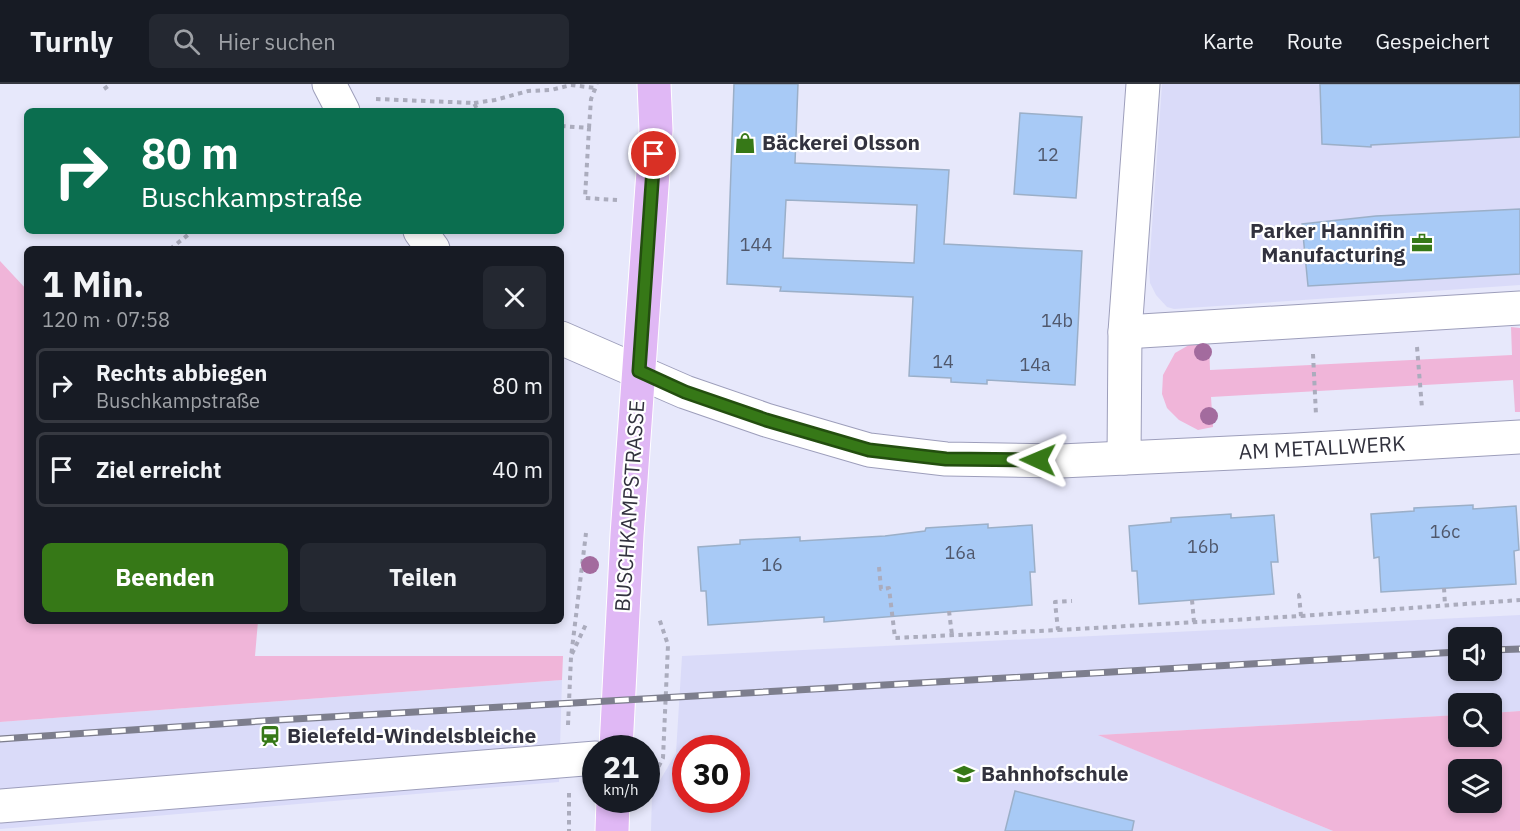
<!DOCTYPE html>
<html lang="de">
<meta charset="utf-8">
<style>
:root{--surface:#171b24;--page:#242831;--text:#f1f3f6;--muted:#9ea1a6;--line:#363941;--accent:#367817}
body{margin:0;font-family:"IBM Plex Sans",sans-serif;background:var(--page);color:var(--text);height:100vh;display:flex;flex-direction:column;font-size:22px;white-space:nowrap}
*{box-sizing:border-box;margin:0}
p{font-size:20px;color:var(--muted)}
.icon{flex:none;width:33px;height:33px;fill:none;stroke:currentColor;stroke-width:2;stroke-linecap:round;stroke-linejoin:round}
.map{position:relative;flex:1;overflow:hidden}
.sheet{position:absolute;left:24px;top:162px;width:540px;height:378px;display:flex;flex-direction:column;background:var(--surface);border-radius:9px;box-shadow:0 3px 9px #0003}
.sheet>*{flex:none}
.hud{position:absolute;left:24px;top:24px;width:540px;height:126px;border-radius:9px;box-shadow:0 3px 9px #0003;background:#0b6e4f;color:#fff;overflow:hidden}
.controls{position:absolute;left:1448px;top:543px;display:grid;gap:12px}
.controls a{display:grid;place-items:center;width:54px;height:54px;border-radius:9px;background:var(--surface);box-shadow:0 3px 9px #0003;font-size:30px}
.speed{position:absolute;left:582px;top:651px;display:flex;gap:12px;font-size:30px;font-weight:700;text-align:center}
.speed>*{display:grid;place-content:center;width:78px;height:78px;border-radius:50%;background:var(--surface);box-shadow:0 3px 9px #0003;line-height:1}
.speed small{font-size:15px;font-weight:400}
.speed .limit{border:9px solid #d22;background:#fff;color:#111}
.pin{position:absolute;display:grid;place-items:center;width:51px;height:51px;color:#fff;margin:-26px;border:3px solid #fff;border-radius:50%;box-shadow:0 2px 6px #0007}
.me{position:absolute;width:66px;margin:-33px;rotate:271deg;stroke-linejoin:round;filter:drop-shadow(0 0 4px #0008)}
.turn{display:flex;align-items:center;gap:21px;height:126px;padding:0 18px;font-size:27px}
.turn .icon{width:78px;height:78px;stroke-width:2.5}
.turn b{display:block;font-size:42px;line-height:51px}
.round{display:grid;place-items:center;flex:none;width:63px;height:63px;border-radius:9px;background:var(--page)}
.overview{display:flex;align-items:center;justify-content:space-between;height:102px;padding:0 18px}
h1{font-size:36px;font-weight:800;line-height:45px}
.cta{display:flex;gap:12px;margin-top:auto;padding:12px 18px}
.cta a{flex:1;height:69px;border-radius:9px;background:var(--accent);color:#fff;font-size:24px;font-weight:800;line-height:69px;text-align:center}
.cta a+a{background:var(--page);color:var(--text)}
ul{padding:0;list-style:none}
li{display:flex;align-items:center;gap:18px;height:75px;margin:0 12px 9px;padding:0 6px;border:3px solid var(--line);border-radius:9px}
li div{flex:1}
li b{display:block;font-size:22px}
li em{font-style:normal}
header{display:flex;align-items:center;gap:36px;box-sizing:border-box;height:84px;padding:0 30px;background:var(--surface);border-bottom:2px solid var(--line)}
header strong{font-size:28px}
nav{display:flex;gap:33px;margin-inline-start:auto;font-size:21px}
.search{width:420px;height:54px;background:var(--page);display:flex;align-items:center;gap:15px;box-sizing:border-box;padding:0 21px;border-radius:9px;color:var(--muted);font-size:22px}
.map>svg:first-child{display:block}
.built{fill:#dadbf9;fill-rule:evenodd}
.green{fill:#f0b5d9;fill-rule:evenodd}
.building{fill:#a8caf6;stroke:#9bafc8;stroke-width:1.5;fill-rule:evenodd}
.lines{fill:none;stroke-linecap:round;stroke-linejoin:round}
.minor-casing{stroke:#9d9ebb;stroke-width:35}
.major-casing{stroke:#fff;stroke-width:35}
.path{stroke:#abacbd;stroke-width:4;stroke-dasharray:4.5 4.5;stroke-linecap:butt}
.minor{stroke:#fff;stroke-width:33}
.major{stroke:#e0b8f5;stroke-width:33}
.rail-casing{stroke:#7d7e8d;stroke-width:7}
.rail{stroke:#fff;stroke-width:4.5;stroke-dasharray:14;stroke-linecap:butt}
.tree{fill:#a36b9e}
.route-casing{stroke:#234e0f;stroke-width:15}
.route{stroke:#367817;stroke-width:10}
.labels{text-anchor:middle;stroke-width:4.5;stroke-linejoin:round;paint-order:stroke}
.number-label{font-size:18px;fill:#50586c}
.poi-label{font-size:21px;font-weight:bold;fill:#32323e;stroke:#fff;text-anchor:start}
.street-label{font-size:21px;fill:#32323e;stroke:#fff}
</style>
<header>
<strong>Turnly</strong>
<div class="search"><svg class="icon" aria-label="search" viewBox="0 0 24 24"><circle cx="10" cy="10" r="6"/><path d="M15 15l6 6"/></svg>Hier suchen</div>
<nav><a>Karte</a><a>Route</a><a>Gespeichert</a></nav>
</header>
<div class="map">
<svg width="1520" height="747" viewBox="0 0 1520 747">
<rect width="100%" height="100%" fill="#e7e8fb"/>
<g class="built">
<polygon points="1162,0 1520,0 1520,201 1174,225 1167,223 1156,211 1150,199 1149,185"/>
<path d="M 1520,531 L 1520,627 L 1491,629 L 1491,620 L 1458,620 L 1458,631 L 1099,651 L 1333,747 L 651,747 L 652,710 L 676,669 L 682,572 ZM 1458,554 L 1491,554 L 1491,586 L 1458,586 ZM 686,664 L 736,664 L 736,716 L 686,716 Z"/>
<polygon points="562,596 559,698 0,745 0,638"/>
</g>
<g class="green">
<polygon points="0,177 27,206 27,537 258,537 255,572 563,572 562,596 0,638"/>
<polygon points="1511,243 1520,244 1520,328 1515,328 1513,296 1211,313 1213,343 1198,346 1179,336 1167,324 1162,310 1163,291 1175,269 1189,261 1209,257 1210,286 1512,271"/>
<path d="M 1520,627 L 1520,747 L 1333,747 L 1098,651 L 1458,631 L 1458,652 L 1491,652 L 1491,629 ZM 1458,686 L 1491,686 L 1491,718 L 1458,718 Z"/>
</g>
<g class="building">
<path d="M 734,0 L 798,0 L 795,79 L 949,86 L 944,160 L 1082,167 L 1075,301 L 987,296 L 987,300 L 951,298 L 951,294 L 909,292 L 913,213 L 780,207 L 781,203 L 727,200 ZM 786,116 L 917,121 L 914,179 L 783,174 Z"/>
<polygon points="1320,0 1520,0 1520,53 1371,61 1371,63 1322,60"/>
<polygon points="1020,29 1082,33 1076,114 1014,110"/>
<polygon points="1520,125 1520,190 1308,202 1302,140 1376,132"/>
<polygon points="1473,421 1473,425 1516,422 1519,466 1514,467 1516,500 1381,508 1379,473 1374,474 1371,430 1414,427 1414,424"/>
<polygon points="1231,430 1231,434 1274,431 1278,478 1271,478 1274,510 1139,520 1137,487 1132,487 1129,442 1171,438 1171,434"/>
<polygon points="988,440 988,444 1032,441 1035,488 1030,488 1032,521 824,538 824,533 708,541 706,507 701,507 698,463 740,460 740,456 800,453 800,457 885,452 925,447 926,444"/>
<polygon points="1015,707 1134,737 1132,747 1005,747"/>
</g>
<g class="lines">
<defs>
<g id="minor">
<polyline points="329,0 343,27"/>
<polyline points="420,147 433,165"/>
<polyline points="1125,248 1520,224"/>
<polyline points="561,254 685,308 766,336 869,366 946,375 1061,377 1296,366 1520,353"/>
<polyline points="1124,374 1125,248 1143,0"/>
<polyline points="0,722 596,674"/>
</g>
<g id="major">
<polyline points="616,664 627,451 656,46 654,0"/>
<polyline points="612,747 613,716"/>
</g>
</defs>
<use href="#minor" class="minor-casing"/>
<use href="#major" class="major-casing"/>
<g class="path">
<polyline points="104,5 111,0"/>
<polyline points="376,15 474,19 478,27"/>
<polyline points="474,19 495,16 528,7 551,6 571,1 595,4"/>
<polyline points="561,42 589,44 585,114 617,116"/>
<polyline points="589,44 591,15 597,0"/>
<polyline points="170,165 193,147"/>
<polyline points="1417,263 1422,324"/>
<polyline points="1313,270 1316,331"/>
<polyline points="879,483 881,505 889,504 895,554 1058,546 1055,518 1072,517"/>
<polyline points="1444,504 1445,521"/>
<polyline points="1192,516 1194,538"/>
<polyline points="949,527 952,551"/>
<polyline points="1301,532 1520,516"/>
<polyline points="1058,546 1301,532 1299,511 1303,510"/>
<polyline points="572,570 587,538"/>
<polyline points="568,641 571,573 586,449"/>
<polyline points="648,707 648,703 663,674 668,561 659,534"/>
<polyline points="569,709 569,747"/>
</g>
<use href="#minor" class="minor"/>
<use href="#major" class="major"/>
<defs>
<g id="rail">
<polyline points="1491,566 1520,565"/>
<polyline points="0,655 277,636 1458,568"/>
</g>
</defs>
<use href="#rail" class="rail-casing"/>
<use href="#rail" class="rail"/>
</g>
<g class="tree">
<circle cx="1203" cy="268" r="9"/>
<circle cx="1209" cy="332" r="9"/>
<circle cx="590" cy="481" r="9"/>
</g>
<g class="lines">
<defs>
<polyline id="route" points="654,70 639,287 685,308 766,336 869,366 946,375 1038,376"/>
</defs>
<use href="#route" class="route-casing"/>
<use href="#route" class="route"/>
</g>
<defs>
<symbol id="shop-bare" viewBox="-9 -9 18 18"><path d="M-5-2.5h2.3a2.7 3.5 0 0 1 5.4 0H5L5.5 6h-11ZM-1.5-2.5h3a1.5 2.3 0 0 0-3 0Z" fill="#367817" stroke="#fff" stroke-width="2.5" paint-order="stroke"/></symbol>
<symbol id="office-bare" viewBox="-9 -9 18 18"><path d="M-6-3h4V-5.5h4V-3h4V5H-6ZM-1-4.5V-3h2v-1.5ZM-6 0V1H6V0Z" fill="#367817" stroke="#fff" stroke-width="2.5" paint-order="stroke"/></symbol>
<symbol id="station-bare" viewBox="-9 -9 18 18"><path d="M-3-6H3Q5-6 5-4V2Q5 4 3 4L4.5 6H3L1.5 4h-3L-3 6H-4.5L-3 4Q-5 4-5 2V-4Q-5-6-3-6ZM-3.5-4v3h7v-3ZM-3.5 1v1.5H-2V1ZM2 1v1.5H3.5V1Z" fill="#367817" stroke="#fff" stroke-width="2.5" paint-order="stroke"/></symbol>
<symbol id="school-bare" viewBox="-9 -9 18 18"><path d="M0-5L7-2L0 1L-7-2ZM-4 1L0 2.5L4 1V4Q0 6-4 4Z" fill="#367817" stroke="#fff" stroke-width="2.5" paint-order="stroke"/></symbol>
</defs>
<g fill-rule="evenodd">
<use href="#shop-bare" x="730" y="44" width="30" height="30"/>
<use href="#office-bare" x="1407" y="144" width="30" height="30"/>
<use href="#station-bare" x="255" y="637" width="30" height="30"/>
<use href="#school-bare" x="949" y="675" width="30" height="30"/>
</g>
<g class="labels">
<g class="number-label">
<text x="1048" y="77">12</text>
<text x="756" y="167">144</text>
<text x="1057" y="243">14b</text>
<text x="943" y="284">14</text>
<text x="1035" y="287">14a</text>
<text x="1445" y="454">16c</text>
<text x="1203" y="469">16b</text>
<text x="960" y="475">16a</text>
<text x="772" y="487">16</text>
</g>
<g class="poi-label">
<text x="762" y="66">Bäckerei Olsson</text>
<text x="1405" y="154" text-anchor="end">Parker Hannifin<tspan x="1405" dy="24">Manufacturing</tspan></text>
<text x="287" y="659">Bielefeld-Windelsbleiche</text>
<text x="981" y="697">Bahnhofschule</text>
</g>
<g class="street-label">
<text transform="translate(1322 364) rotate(-3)" y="7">AM METALLWERK</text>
<text transform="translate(630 422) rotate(-86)" y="7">BUSCHKAMPSTRASSE</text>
</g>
</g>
</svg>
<div class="controls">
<a><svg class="icon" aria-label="sound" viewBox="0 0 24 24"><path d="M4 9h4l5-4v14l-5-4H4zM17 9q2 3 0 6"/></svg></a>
<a><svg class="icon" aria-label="search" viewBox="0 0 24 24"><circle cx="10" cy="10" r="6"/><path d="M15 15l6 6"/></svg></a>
<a><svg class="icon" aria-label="layers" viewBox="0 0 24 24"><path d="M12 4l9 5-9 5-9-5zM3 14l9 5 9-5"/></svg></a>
</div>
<div class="speed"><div>21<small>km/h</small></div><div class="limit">30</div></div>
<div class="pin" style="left:654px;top:70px;background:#d93025"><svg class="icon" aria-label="arrive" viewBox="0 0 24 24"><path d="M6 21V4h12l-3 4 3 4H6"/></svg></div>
<svg class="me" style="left:1038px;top:376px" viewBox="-20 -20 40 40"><path d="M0-17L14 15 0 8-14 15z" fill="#367817" stroke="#fff" stroke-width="4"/></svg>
<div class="hud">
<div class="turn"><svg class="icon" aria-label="right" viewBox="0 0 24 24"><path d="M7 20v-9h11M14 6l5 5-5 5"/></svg><div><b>80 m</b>Buschkampstraße</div></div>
</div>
<section class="sheet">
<div class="overview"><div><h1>1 Min.</h1><p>120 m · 07:58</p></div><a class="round"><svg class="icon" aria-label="close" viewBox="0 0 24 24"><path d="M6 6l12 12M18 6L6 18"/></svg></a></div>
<ul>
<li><svg class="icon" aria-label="right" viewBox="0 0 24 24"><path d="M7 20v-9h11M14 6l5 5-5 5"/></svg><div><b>Rechts abbiegen</b><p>Buschkampstraße</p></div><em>80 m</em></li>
<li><svg class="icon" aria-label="arrive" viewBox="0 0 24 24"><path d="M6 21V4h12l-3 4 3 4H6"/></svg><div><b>Ziel erreicht</b></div><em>40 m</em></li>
</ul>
<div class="cta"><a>Beenden</a><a>Teilen</a></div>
</section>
</div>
